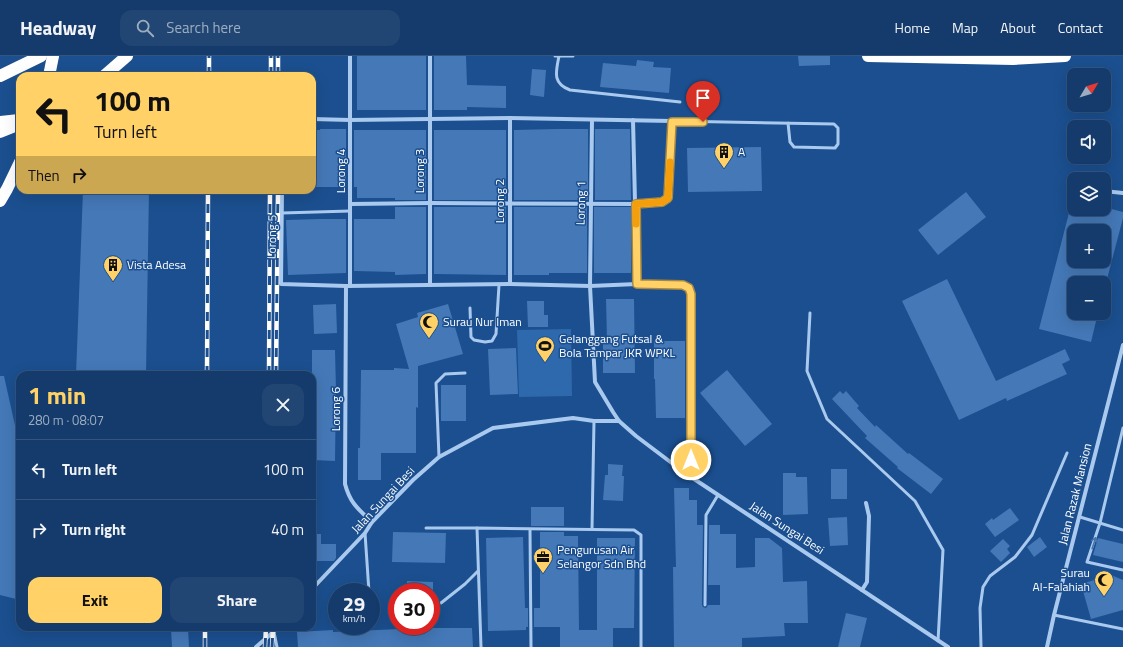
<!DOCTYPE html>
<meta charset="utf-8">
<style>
:root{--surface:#143b6b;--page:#214673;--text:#f1f3f6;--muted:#9dadc1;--line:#33557e;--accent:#ffd166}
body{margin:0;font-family:"Titillium Web",sans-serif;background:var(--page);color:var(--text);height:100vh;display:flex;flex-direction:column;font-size:15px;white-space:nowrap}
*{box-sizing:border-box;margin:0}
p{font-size:13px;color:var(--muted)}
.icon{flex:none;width:22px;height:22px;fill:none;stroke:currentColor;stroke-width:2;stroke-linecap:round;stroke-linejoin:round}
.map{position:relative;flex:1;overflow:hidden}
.drawer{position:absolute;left:16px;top:315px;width:300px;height:260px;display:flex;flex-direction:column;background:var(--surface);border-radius:12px;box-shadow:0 4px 16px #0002,0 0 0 1px var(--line)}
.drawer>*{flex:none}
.top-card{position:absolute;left:16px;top:16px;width:300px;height:122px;border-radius:12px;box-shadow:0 4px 16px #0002,0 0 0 1px var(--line);background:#ffd166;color:#111;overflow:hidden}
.needle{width:26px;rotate:52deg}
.tools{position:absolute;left:1067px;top:12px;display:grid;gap:8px}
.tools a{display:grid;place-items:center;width:44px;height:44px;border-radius:8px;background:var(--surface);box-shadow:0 4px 16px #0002,0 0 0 1px var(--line);font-size:20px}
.speed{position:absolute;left:328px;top:527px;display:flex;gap:8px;font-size:20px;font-weight:700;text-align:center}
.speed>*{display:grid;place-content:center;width:52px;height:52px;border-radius:50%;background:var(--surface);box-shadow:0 4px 16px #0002,0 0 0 1px var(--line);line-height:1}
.speed small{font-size:10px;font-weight:400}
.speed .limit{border:6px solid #d22;background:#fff;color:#111}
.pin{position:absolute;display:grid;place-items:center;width:34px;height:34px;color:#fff;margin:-41px -17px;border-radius:50% 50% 50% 0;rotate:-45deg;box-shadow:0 0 4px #0007}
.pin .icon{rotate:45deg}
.me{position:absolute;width:44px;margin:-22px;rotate:0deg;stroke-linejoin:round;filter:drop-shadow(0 0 3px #0008)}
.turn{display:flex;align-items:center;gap:14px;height:84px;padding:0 12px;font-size:18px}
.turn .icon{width:52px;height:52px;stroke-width:2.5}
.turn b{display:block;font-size:28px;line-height:34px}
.then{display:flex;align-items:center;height:38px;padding:0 12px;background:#0003;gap:8px;font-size:15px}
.round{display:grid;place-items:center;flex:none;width:42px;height:42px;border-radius:12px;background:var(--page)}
.overview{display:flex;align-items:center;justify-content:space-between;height:68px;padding:0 12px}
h1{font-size:24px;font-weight:700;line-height:30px;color:var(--accent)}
.primary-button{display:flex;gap:8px;margin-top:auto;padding:8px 12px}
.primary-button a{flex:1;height:46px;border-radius:12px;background:var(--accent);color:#111;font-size:16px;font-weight:700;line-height:46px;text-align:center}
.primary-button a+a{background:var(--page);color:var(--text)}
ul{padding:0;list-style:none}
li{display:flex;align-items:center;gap:12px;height:60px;padding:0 12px;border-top:1px solid var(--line)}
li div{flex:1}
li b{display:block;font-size:15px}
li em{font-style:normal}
header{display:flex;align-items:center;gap:24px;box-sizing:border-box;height:56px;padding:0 20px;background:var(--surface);border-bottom:1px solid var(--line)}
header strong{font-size:19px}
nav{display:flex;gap:22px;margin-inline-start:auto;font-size:14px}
.search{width:280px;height:36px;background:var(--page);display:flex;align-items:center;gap:10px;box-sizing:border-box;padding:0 14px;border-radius:12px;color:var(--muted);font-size:15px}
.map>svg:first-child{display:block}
.green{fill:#2e69ad}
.building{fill:#4478b7;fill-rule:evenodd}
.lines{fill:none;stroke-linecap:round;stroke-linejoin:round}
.lane{stroke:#a9c9ee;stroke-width:3}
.street{stroke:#a9c9ee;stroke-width:4}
.highway{stroke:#fff;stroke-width:12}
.rail-casing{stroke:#fff;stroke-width:4.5}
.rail{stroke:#1b4f8f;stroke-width:3;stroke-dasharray:9;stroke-linecap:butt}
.oneway{stroke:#4674ac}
.route-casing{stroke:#a68842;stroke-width:10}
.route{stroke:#ffd166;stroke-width:7}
.slow{stroke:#f59e0b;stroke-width:7}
.labels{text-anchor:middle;stroke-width:3;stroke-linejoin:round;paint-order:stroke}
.poi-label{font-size:12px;fill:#fff;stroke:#1b4f8f;text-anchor:start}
.street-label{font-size:12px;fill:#fff;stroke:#1b4f8f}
</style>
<header>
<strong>Headway</strong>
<div class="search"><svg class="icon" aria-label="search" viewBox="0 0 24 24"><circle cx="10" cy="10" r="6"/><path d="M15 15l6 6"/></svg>Search here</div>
<nav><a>Home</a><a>Map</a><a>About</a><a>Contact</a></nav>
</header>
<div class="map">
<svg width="1123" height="591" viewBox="0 0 1123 591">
<rect width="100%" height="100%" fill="#1b4f8f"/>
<polygon class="green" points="571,273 572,340 519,341 517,274"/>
<g class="building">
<rect x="357" y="0" width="69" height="54"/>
<polygon points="434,0 466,0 467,29 506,30 506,52 467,51 467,54 434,54"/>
<polygon points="798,0 830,0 830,9 799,10"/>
<polygon points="637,4 654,6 653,11 671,12 669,37 600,31 603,7 636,10"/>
<polygon points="532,13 546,14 544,41 530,39"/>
<polygon points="320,73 346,73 346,131 312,131 312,74 320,74"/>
<polygon points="557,73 588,73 588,144 514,144 514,74"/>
<polygon points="595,73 630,73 631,144 595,144"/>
<polygon points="354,74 426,74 426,144 395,144 395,142 357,142 357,131 354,131"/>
<rect x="434" y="74" width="72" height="70"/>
<polygon points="761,91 762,135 688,136 687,92"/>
<polygon points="83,134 149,134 146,319 76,319"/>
<polygon points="966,136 986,161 938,199 918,174"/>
<polygon points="395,151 426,151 426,218 395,219 395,216 354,215 354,163 395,163"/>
<polygon points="434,151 506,151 506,219 434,218"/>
<polygon points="514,151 587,151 587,217 549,217 549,219 514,219"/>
<rect x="594" y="151" width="37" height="66"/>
<path d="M 1104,151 L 1123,156 L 1123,162 L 1106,227 L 1074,227 L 1074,257 L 1098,257 L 1091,286 L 1039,273 L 1070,153 L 1104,153 ZM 1074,175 L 1104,175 L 1104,205 L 1074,205 Z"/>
<polygon points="320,163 346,163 346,217 288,219 286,164"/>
<polygon points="947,223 996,325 1065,293 1070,304 1062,308 1067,318 1007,345 1006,342 959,364 902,245"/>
<polygon points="606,243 634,243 635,317 603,317 603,284 607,284"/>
<polygon points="527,245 544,245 544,259 548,259 548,271 528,271"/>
<polygon points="336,248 337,277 314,278 313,249"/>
<polygon points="448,248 463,298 418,310 418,352 416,351 416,397 381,397 381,424 358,424 358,392 360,392 361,314 394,314 394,312 409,313 396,268 418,261 417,257"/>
<polygon points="654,285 685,285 685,362 656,362 655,323 654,323"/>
<polygon points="516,292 518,338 490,339 488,293"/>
<polygon points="312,294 335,294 336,334 335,405 312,404"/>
<polygon points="727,314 772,368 745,390 700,337"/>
<polygon points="0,320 4,320 20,392 20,544 0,539"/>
<rect x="441" y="329" width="25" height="36"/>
<polygon points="840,335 843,338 846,335 859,350 857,352 875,371 876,369 908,398 909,397 943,423 931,438 897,412 898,411 865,382 867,380 832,343"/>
<polygon points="608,408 623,409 622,420 624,420 623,445 603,444 605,419 608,419"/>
<rect x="831" y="413" width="16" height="30"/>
<polygon points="783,417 796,417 796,421 807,421 808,458 783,459"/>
<polygon points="674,432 689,432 689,444 697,444 697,469 703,469 702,549 703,551 706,552 708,549 720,549 720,529 708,529 709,469 720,469 720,478 736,478 736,512 755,511 755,482 769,482 782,492 783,526 807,525 808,567 784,567 785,580 742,582 742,591 674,591 673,511 676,511"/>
<rect x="531" y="451" width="33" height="19"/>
<polygon points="1010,452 1019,464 995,481 985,468 992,462 993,464"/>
<polygon points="847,461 848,489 830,490 828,462"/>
<polygon points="393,476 446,477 445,507 392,506"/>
<polygon points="540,476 564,476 564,480 578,480 579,574 597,574 597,482 635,482 634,572 613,572 613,591 560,591 560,571 534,571 534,552 540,552"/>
<polygon points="312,478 321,478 321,488 336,488 336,502 334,505 312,505"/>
<polygon points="523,481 525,552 528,552 528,571 526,571 526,574 488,575 486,482"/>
<polygon points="1040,481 1047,491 1034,501 1027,491"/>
<polygon points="1098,482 1123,488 1123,506 1093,499"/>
<polygon points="1003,483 1010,490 1007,493 1010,497 1001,506 990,495"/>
<polygon points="1111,519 1123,524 1123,554 1091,563 1081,528"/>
<polygon points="407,525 433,526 433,536 407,536"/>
<polygon points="846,557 867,562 860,591 838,591"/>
<polygon points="400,570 433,570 432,572 472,572 473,591 298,591 297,576 333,574 333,576 400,573"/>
<polygon points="188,572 189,591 172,591 171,573"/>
</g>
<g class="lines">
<g class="lane">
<polyline points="555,0 573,0"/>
<path d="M 559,0 C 556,16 552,27 570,34 L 680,46"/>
<polyline points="636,148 662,146 668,142 672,65 834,68 838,72 838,88 835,92 794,91 790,86 788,67"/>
<polyline points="282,157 350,155"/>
<polyline points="470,252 471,281 474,284 485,286 492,285 496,278 499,229"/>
<polyline points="810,257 807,315 827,363 915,445 943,494 938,585"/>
<polyline points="1123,372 1100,467 1087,506 1123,514"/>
<polyline points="439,401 436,327 445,318 465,317"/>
<polyline points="1080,461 1123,474"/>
<polyline points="426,472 477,472"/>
<polyline points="592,473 594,365"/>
<polyline points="530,474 531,591"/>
<polyline points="365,477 369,536"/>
<polyline points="441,547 465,528 478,515"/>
<polyline points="705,549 706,459 718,439"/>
<polyline points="1054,559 1123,573"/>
<polyline points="274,576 277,591"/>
<polyline points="481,591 477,472 634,474 641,479 641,591"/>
<polyline points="981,591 980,552 983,531 990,520 1015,501 1032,479 1067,397"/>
</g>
<g class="street">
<polyline points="350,0 350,230"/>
<polyline points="430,0 430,229"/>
<polyline points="312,63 350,64 510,62 672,65"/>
<polyline points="592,64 590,230 595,326 613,356 619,365 636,380 685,417 948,591"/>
<polyline points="633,64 637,228"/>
<polyline points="282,134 281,228 346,230 510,228 590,230 637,228 683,229 689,232 691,238 691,404 685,417"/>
<polyline points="1104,135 1123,137"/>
<polyline points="351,148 430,147 636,148"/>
<polyline points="510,228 510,62"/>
<path d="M 346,230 L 345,428 C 350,447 358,453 372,466"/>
<polyline points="312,533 365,477 372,466 413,424 439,401 493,372 573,362 594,365 619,365"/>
<polyline points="862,534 867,526 869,460 866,447"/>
<polyline points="256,591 279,571"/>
<polyline points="1047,591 1054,559 1123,289"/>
</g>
<g class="highway">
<polyline points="868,0 1013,3 1065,0"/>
<polyline points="0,20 41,0"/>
<polyline points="49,20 53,0"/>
<polyline points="104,20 127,0"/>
<polyline points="0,66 19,64"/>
<polyline points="0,76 20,68"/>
<polyline points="0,145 7,133 20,106"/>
</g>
<defs>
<g id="rail">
<polyline points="209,20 209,0"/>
<polyline points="271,20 271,0"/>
<polyline points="278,20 278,0"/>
<polyline points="207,319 208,134"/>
<polyline points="269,319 270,134"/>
<polyline points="276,319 278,134"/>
<polyline points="205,591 205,571"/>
<polyline points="265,591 266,571"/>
<polyline points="272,591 273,571"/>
</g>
</defs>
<use href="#rail" class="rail-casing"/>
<use href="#rail" class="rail"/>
</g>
<defs><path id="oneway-shaft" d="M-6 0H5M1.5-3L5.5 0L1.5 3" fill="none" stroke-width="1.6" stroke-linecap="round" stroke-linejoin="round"/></defs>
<use class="oneway" href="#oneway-shaft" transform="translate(1094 487) rotate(-72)"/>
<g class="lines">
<defs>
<polyline id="route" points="691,404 691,238 689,232 683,229 637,228 636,148 662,146 668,142 672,66 703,66"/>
</defs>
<use href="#route" class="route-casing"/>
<use href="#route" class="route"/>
<polyline class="slow" points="636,168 636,148 662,146 668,142 670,106"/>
</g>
<defs>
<symbol id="building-pin" viewBox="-11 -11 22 30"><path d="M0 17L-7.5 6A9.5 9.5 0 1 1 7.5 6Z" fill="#ffd166" stroke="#1b4f8f"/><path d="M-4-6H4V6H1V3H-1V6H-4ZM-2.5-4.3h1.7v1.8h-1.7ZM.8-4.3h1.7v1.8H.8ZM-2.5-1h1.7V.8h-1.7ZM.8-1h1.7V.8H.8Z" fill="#111"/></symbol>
<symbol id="mosque-pin" viewBox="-11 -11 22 30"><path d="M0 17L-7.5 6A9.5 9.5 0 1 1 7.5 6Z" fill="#ffd166" stroke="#1b4f8f"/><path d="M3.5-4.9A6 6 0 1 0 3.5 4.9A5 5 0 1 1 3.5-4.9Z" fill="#111"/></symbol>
<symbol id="stadium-pin" viewBox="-11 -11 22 30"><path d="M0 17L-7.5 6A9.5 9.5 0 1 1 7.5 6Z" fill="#ffd166" stroke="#1b4f8f"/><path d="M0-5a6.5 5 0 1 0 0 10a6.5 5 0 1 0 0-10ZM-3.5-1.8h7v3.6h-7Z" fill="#111"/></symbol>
<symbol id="office-pin" viewBox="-11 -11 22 30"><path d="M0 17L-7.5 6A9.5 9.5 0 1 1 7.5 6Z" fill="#ffd166" stroke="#1b4f8f"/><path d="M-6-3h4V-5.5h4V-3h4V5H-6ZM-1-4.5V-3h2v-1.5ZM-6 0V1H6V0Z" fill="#111"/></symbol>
</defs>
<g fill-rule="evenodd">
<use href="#building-pin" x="713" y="85" width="22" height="30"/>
<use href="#building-pin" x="102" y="198" width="22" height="30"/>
<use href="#mosque-pin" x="418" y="255" width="22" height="30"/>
<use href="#stadium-pin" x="534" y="279" width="22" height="30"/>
<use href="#office-pin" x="532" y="490" width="22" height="30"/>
<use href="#mosque-pin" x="1093" y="513" width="22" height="30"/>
</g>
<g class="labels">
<g class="poi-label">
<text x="738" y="100">A</text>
<text x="127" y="213">Vista Adesa</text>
<text x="443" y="270">Surau Nur Iman</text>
<text x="559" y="287">Gelanggang Futsal &amp;<tspan x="559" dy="14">Bola Tampar JKR WPKL</tspan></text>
<text x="557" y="498">Pengurusan Air<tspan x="557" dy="14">Selangor Sdn Bhd</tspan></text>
<text x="1090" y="521" text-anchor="end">Surau<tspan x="1090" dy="14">Al-Falahiah</tspan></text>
</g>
<g class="street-label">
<text transform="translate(341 115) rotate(-90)" y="4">Lorong 4</text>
<text transform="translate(420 115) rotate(-90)" y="4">Lorong 3</text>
<text transform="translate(500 145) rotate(-90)" y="4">Lorong 2</text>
<text transform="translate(581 147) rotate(-89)" y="4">Lorong 1</text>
<text transform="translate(272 181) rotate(-89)" y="4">Lorong 5</text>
<text transform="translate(336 353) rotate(-90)" y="4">Lorong 6</text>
<text transform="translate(1075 438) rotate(-76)" y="4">Jalan Razak Mansion</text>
<text transform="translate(383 444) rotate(-47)" y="4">Jalan Sungai Besi</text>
<text transform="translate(787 472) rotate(33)" y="4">Jalan Sungai Besi</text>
</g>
</g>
</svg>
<div class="tools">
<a><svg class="needle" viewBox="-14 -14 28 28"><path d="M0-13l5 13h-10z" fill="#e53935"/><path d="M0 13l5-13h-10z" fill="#9dadc1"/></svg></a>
<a><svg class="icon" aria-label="sound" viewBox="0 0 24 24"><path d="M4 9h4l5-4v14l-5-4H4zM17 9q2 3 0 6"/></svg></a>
<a><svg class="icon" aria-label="layers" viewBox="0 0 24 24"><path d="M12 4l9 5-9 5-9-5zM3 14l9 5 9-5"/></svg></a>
<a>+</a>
<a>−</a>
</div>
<div class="speed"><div>29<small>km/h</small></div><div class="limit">30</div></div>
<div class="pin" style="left:703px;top:66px;background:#d93025"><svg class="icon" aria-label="arrive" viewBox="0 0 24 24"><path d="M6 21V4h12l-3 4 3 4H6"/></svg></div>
<svg class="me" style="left:691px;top:404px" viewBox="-20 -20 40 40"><circle r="17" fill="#ffd166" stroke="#fff" stroke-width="3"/><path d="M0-11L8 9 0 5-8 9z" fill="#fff"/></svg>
<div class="top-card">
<div class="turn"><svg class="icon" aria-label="left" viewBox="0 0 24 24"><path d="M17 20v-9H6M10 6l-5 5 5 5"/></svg><div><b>100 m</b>Turn left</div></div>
<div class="then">Then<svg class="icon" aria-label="right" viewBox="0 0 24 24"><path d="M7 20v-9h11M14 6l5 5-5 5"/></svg></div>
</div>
<section class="drawer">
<div class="overview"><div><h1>1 min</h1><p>280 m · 08:07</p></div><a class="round"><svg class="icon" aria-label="close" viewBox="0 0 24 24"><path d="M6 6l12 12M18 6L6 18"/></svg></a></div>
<ul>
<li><svg class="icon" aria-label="left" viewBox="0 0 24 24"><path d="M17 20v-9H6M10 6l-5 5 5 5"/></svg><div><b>Turn left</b></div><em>100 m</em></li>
<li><svg class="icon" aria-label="right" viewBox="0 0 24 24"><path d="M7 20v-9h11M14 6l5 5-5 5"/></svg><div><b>Turn right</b></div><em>40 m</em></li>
</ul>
<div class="primary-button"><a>Exit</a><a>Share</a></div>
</section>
</div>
